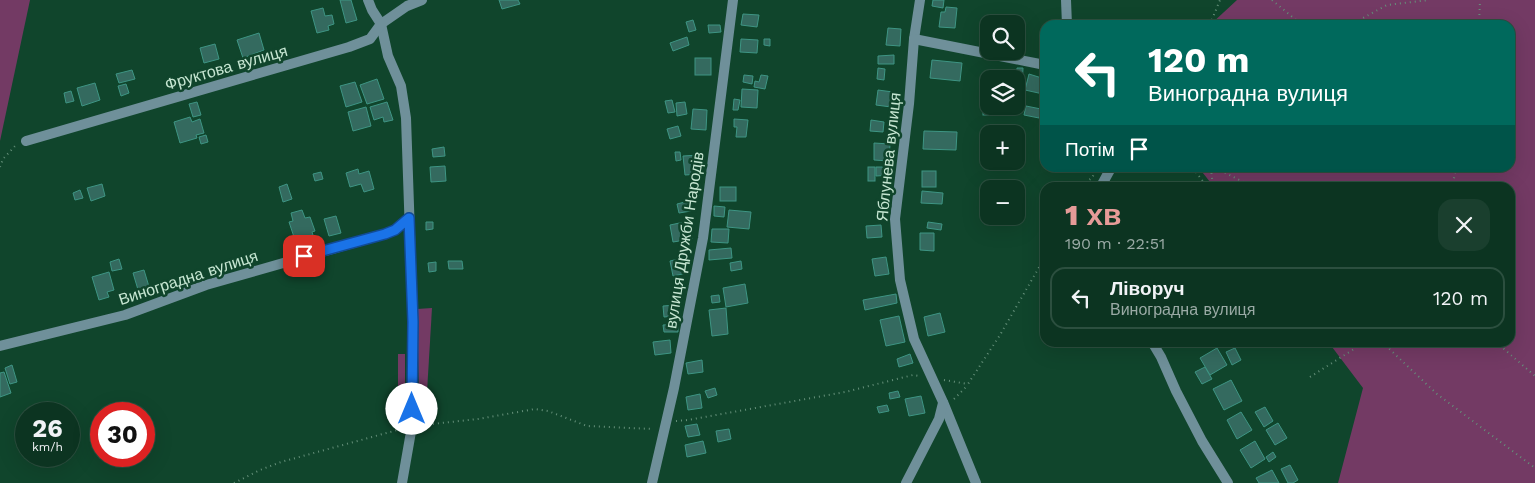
<!DOCTYPE html>
<html lang="uk">
<meta charset="utf-8">
<style>
:root{--surface:#0c3421;--page:#1a3f2e;--text:#f1f3f6;--muted:#9aaaa5;--line:#2c4f3f;--accent:#e69b98}
body{margin:0;font-family:"Work Sans",sans-serif;background:var(--page);color:var(--text);height:100vh;display:flex;flex-direction:column;font-size:19px;white-space:nowrap}
*{box-sizing:border-box;margin:0}
p{font-size:16px;color:var(--muted)}
.icon{flex:none;width:28px;height:28px;fill:none;stroke:currentColor;stroke-width:2;stroke-linecap:round;stroke-linejoin:round}
.map{position:relative;flex:1;overflow:hidden}
.sheet{position:absolute;left:1040px;top:182px;width:475px;height:165px;display:flex;flex-direction:column;background:var(--surface);border-radius:15px;box-shadow:0 5px 20px #0002,0 0 0 1px var(--line)}
.sheet>*{flex:none}
.guide{position:absolute;left:1040px;top:20px;width:475px;height:152px;border-radius:15px;box-shadow:0 5px 20px #0002,0 0 0 1px var(--line);background:#00695c;color:#fff;overflow:hidden}
.fabs{position:absolute;left:980px;top:15px;display:grid;gap:10px}
.fabs a{display:grid;place-items:center;width:45px;height:45px;border-radius:10px;background:var(--surface);box-shadow:0 5px 20px #0002,0 0 0 1px var(--line);font-size:25px}
.speed{position:absolute;left:15px;top:402px;display:flex;gap:10px;font-size:25px;font-weight:700;text-align:center}
.speed>*{display:grid;place-content:center;width:65px;height:65px;border-radius:50%;background:var(--surface);box-shadow:0 5px 20px #0002,0 0 0 1px var(--line);line-height:1}
.speed small{font-size:12px;font-weight:400}
.speed .limit{border:8px solid #d22;background:#fff;color:#111}
.pin{position:absolute;display:grid;place-items:center;width:42px;height:42px;color:#fff;margin:-21px;border-radius:10px;box-shadow:0 2px 8px #0006}
.me{position:absolute;width:55px;margin:-28px;rotate:0deg;stroke-linejoin:round;filter:drop-shadow(0 0 4px #0008)}
.turn{display:flex;align-items:center;gap:18px;height:105px;padding:0 25px;font-size:22px}
.turn .icon{width:65px;height:65px;stroke-width:2.5}
.turn b{display:block;font-size:35px;line-height:42px}
.then{display:flex;align-items:center;height:48px;padding:0 25px;background:#0003;gap:10px;font-size:19px}
.round{display:grid;place-items:center;flex:none;width:52px;height:52px;border-radius:15px;background:var(--page)}
.head{display:flex;align-items:center;justify-content:space-between;height:85px;padding:0 25px}
h1{font-size:30px;font-weight:800;line-height:38px;color:var(--accent)}
ul{padding:0;list-style:none}
li{display:flex;align-items:center;gap:15px;height:62px;margin:0 10px 8px;padding:0 15px;border:2px solid var(--line);border-radius:15px}
li div{flex:1}
li b{display:block;font-size:19px}
li em{font-style:normal}
.map>svg:first-child{display:block}
.green{fill:#733a64}
.building{fill:#346a5f;stroke:#3e9584}
.lines{fill:none;stroke-linecap:round;stroke-linejoin:round}
.path{stroke:#65907a;stroke-width:2;stroke-dasharray:1 4;stroke-linecap:butt}
.minor{stroke:#6f909a;stroke-width:10}
.route-casing{stroke:#114b97;stroke-width:12}
.route{stroke:#1a73e8;stroke-width:9}
.labels{text-anchor:middle;stroke-width:5;stroke-linejoin:round;paint-order:stroke}
.street-label{font-size:16px;fill:#c6e6d2;stroke:#10452c}
</style>
<div class="map">
<svg width="1535" height="483" viewBox="0 0 1535 483">
<rect width="100%" height="100%" fill="#10452c"/>
<g class="green">
<polygon points="0,0 30,0 0,141"/>
<polygon points="1237,0 1535,0 1535,483 1338,483 1363,388 1329,343 1510,342 1510,188 1214,187 1199,168 1510,168 1510,25 1210,25"/>
<polygon points="432,308 427,392 419,391 417,309"/>
<polygon points="398,354 405,354 405,423 398,424"/>
</g>
<g class="building">
<polygon points="340,0 351,0 357,20 346,23"/>
<polygon points="499,0 518,0 520,4 502,9"/>
<polygon points="933,0 944,0 943,8 932,6"/>
<polygon points="946,7 957,8 955,28 939,27 941,12 945,12"/>
<polygon points="323,8 325,16 332,15 334,24 328,26 329,30 317,33 311,11"/>
<polygon points="743,14 759,15 757,27 741,25"/>
<polygon points="693,20 696,30 689,32 686,22"/>
<polygon points="708,25 720,25 721,32 709,33"/>
<polygon points="888,28 901,29 900,46 886,45"/>
<polygon points="259,33 264,50 243,58 237,40"/>
<polygon points="687,37 689,45 673,51 670,43"/>
<polygon points="741,39 758,40 757,53 740,52"/>
<polygon points="764,39 770,39 770,46 764,45"/>
<polygon points="215,44 219,59 204,63 200,48"/>
<polygon points="894,55 894,64 878,64 878,56"/>
<rect x="695" y="58" width="16" height="17"/>
<polygon points="932,60 962,63 960,81 930,78"/>
<polygon points="878,68 885,69 884,80 877,79"/>
<polygon points="1017,68 1023,68 1022,88 1016,87"/>
<polygon points="132,70 135,79 119,83 116,74"/>
<polygon points="990,72 1006,73 1006,79 990,79"/>
<polygon points="1029,74 1045,79 1043,94 1025,90"/>
<polygon points="744,75 753,76 752,84 743,82"/>
<polygon points="761,75 768,76 765,89 754,87 755,81 759,82"/>
<polygon points="377,79 384,99 367,104 360,85"/>
<polygon points="355,82 362,102 346,107 340,86"/>
<polygon points="95,83 100,100 82,106 77,88"/>
<polygon points="126,84 129,93 121,96 118,86"/>
<polygon points="742,89 758,90 757,108 741,107"/>
<polygon points="878,90 893,92 891,107 876,105"/>
<polygon points="71,91 74,101 66,103 64,93"/>
<polygon points="734,99 740,100 738,110 733,110"/>
<polygon points="672,100 675,112 668,113 665,101"/>
<polygon points="197,102 201,115 193,117 189,104"/>
<polygon points="387,102 393,120 384,122 383,117 374,120 370,107"/>
<polygon points="685,102 687,114 677,116 676,103"/>
<rect x="983" y="103" width="6" height="12"/>
<polygon points="1003,106 1015,106 1015,115 1003,114"/>
<polygon points="1026,106 1041,109 1039,118 1024,115"/>
<polygon points="366,107 371,126 353,131 348,112"/>
<polygon points="693,109 707,110 706,130 691,129"/>
<polygon points="190,117 192,122 200,119 204,133 196,135 197,138 180,143 174,122"/>
<polygon points="734,119 748,120 746,137 736,137 737,127 734,127"/>
<polygon points="871,120 884,122 883,132 870,131"/>
<polygon points="678,126 681,136 670,139 667,129"/>
<polygon points="924,131 957,132 956,150 923,149"/>
<polygon points="206,135 208,142 201,144 199,137"/>
<polygon points="874,143 890,144 889,161 874,160"/>
<polygon points="444,147 445,156 433,157 432,149"/>
<polygon points="675,152 680,152 681,160 676,161"/>
<polygon points="699,155 700,174 685,175 683,156"/>
<polygon points="445,166 446,181 431,182 430,167"/>
<rect x="868" y="167" width="7" height="14"/>
<polygon points="876,167 891,167 891,175 876,176"/>
<polygon points="358,169 359,174 369,171 374,189 364,192 361,184 350,187 346,173"/>
<rect x="922" y="171" width="14" height="16"/>
<polygon points="321,172 323,179 315,181 313,174"/>
<polygon points="102,184 105,196 91,201 87,188"/>
<polygon points="287,184 292,199 283,202 279,187"/>
<rect x="720" y="187" width="16" height="14"/>
<polygon points="697,189 699,196 690,197 688,191"/>
<polygon points="80,190 83,198 75,200 73,193"/>
<polygon points="922,191 943,193 942,204 921,203"/>
<polygon points="689,201 691,211 679,213 677,204"/>
<polygon points="714,206 725,207 724,217 714,216"/>
<polygon points="302,210 305,218 310,217 315,231 312,232 313,235 295,240 289,222 293,221 291,213"/>
<polygon points="729,210 751,212 749,229 727,227"/>
<polygon points="336,216 341,233 329,236 324,219"/>
<polygon points="689,221 692,239 673,242 670,225"/>
<polygon points="426,222 433,222 433,229 426,230"/>
<polygon points="928,222 942,224 941,230 927,228"/>
<polygon points="881,225 882,237 867,238 866,226"/>
<polygon points="712,229 729,229 728,243 711,242"/>
<polygon points="920,233 934,233 934,251 920,250"/>
<polygon points="731,248 732,258 709,260 709,250"/>
<polygon points="886,257 889,274 875,276 872,259"/>
<polygon points="683,258 687,273 673,276 670,261"/>
<polygon points="119,259 122,269 112,271 110,262"/>
<polygon points="448,261 462,261 463,269 449,269"/>
<polygon points="741,261 742,269 731,271 730,263"/>
<polygon points="436,262 436,271 429,272 428,263"/>
<polygon points="144,270 150,290 139,293 133,273"/>
<polygon points="109,272 114,290 107,292 109,297 99,300 92,277"/>
<polygon points="745,284 748,303 726,307 723,288"/>
<polygon points="896,294 897,303 865,310 863,300"/>
<polygon points="719,295 720,302 712,303 711,296"/>
<polygon points="676,305 677,316 664,317 663,306"/>
<polygon points="726,308 728,334 712,336 709,310"/>
<polygon points="940,313 945,332 928,336 924,317"/>
<polygon points="899,316 905,342 886,346 880,320"/>
<polygon points="678,324 678,332 664,332 663,325"/>
<polygon points="670,340 671,353 655,355 653,342"/>
<polygon points="1217,348 1227,365 1210,375 1200,358"/>
<polygon points="1235,348 1241,360 1232,365 1226,352"/>
<polygon points="910,354 913,363 899,367 897,359"/>
<polygon points="702,360 703,372 688,374 686,363"/>
<polygon points="12,365 17,382 10,384 5,368"/>
<polygon points="1205,367 1212,379 1202,384 1195,372"/>
<polygon points="4,372 11,393 0,397 0,373"/>
<polygon points="1231,380 1242,401 1224,410 1213,389"/>
<polygon points="715,388 717,395 708,398 705,391"/>
<polygon points="898,391 900,397 890,399 889,393"/>
<polygon points="700,394 702,408 688,410 686,397"/>
<polygon points="921,396 925,413 909,416 905,399"/>
<polygon points="887,405 889,411 879,413 877,407"/>
<polygon points="1265,407 1273,421 1264,427 1255,412"/>
<polygon points="1241,412 1252,430 1237,439 1227,420"/>
<polygon points="1278,423 1287,438 1275,445 1266,430"/>
<polygon points="697,424 700,435 688,437 685,426"/>
<polygon points="729,429 731,439 718,442 716,431"/>
<polygon points="703,441 706,453 687,457 685,445"/>
<polygon points="1255,441 1265,459 1251,468 1240,450"/>
<polygon points="1273,452 1276,457 1269,462 1266,457"/>
<polygon points="1290,465 1298,480 1293,483 1288,483 1281,469"/>
<polygon points="1272,470 1279,483 1259,483 1256,478"/>
</g>
<g class="lines">
<g class="path">
<polyline points="1272,0 1302,25"/>
<polyline points="1204,25 1211,22 1220,0"/>
<polyline points="1350,25 1387,5 1429,0"/>
<polyline points="1479,25 1480,0"/>
<polyline points="0,167 3,159 16,145"/>
<polyline points="1193,168 1208,188"/>
<polyline points="1211,168 1213,188"/>
<polyline points="1216,168 1255,188"/>
<polyline points="1077,188 1092,178 1097,168"/>
<polyline points="1452,188 1456,168"/>
<polyline points="1288,342 1289,345"/>
<polyline points="1382,342 1437,394 1535,468"/>
<polyline points="1496,342 1535,376"/>
<polyline points="1310,377 1365,342"/>
<polyline points="944,380 968,384 1000,335 1045,257"/>
<polyline points="954,399 968,385"/>
<polyline points="676,421 688,420 845,392 913,375 919,376"/>
<polyline points="423,425 478,419 535,409 548,411 587,426 653,429"/>
<polyline points="234,483 260,470 281,462 401,429"/>
</g>
<g class="minor">
<polyline points="368,0 372,10 381,24 388,56 401,86 406,118 413,322 412,426 402,483"/>
<polyline points="920,0 914,39 909,104 895,219 900,280 914,339 943,402 976,483"/>
<polyline points="1066,0 1067,25"/>
<polyline points="914,39 1045,65"/>
<polyline points="26,141 349,47 370,39 381,24 407,6 422,0"/>
<polyline points="1100,188 1111,168"/>
<polyline points="1152,342 1161,357 1176,391 1202,441 1228,483"/>
<polyline points="0,346 125,315 206,285 385,234 395,230 409,218"/>
<polyline points="652,483 674,388 703,238 733,0"/>
<polyline points="906,483 939,419 943,403"/>
</g>
</g>
<g class="lines">
<defs>
<polyline id="route" points="304,256 385,234 395,230 409,218 413,322 412,409"/>
</defs>
<use href="#route" class="route-casing"/>
<use href="#route" class="route"/>
</g>
<g class="labels">
<g class="street-label">
<text transform="translate(226 67) rotate(-16)" y="6">Фруктова вулиця</text>
<text transform="translate(888 157) rotate(-84)" y="6">Яблунева вулиця</text>
<text transform="translate(684 240) rotate(-81)" y="6">вулиця Дружби Народів</text>
<text transform="translate(188 277) rotate(-18)" y="6">Виноградна вулиця</text>
</g>
</g>
</svg>
<div class="fabs">
<a><svg class="icon" aria-label="search" viewBox="0 0 24 24"><circle cx="10" cy="10" r="6"/><path d="M15 15l6 6"/></svg></a>
<a><svg class="icon" aria-label="layers" viewBox="0 0 24 24"><path d="M12 4l9 5-9 5-9-5zM3 14l9 5 9-5"/></svg></a>
<a>+</a>
<a>−</a>
</div>
<div class="speed"><div>26<small>km/h</small></div><div class="limit">30</div></div>
<div class="pin" style="left:304px;top:256px;background:#d93025"><svg class="icon" aria-label="arrive" viewBox="0 0 24 24"><path d="M6 21V4h12l-3 4 3 4H6"/></svg></div>
<svg class="me" style="left:412px;top:409px" viewBox="-20 -20 40 40"><circle r="19" fill="#fff"/><path d="M0-13L10 11 0 6-10 11z" fill="#1a73e8"/></svg>
<div class="guide">
<div class="turn"><svg class="icon" aria-label="left" viewBox="0 0 24 24"><path d="M17 20v-9H6M10 6l-5 5 5 5"/></svg><div><b>120 m</b>Виноградна вулиця</div></div>
<div class="then">Потім<svg class="icon" aria-label="arrive" viewBox="0 0 24 24"><path d="M6 21V4h12l-3 4 3 4H6"/></svg></div>
</div>
<section class="sheet">
<div class="head"><div><h1>1 хв</h1><p>190 m · 22:51</p></div><a class="round"><svg class="icon" aria-label="close" viewBox="0 0 24 24"><path d="M6 6l12 12M18 6L6 18"/></svg></a></div>
<ul>
<li><svg class="icon" aria-label="left" viewBox="0 0 24 24"><path d="M17 20v-9H6M10 6l-5 5 5 5"/></svg><div><b>Ліворуч</b><p>Виноградна вулиця</p></div><em>120 m</em></li>
</ul>
</section>
</div>
